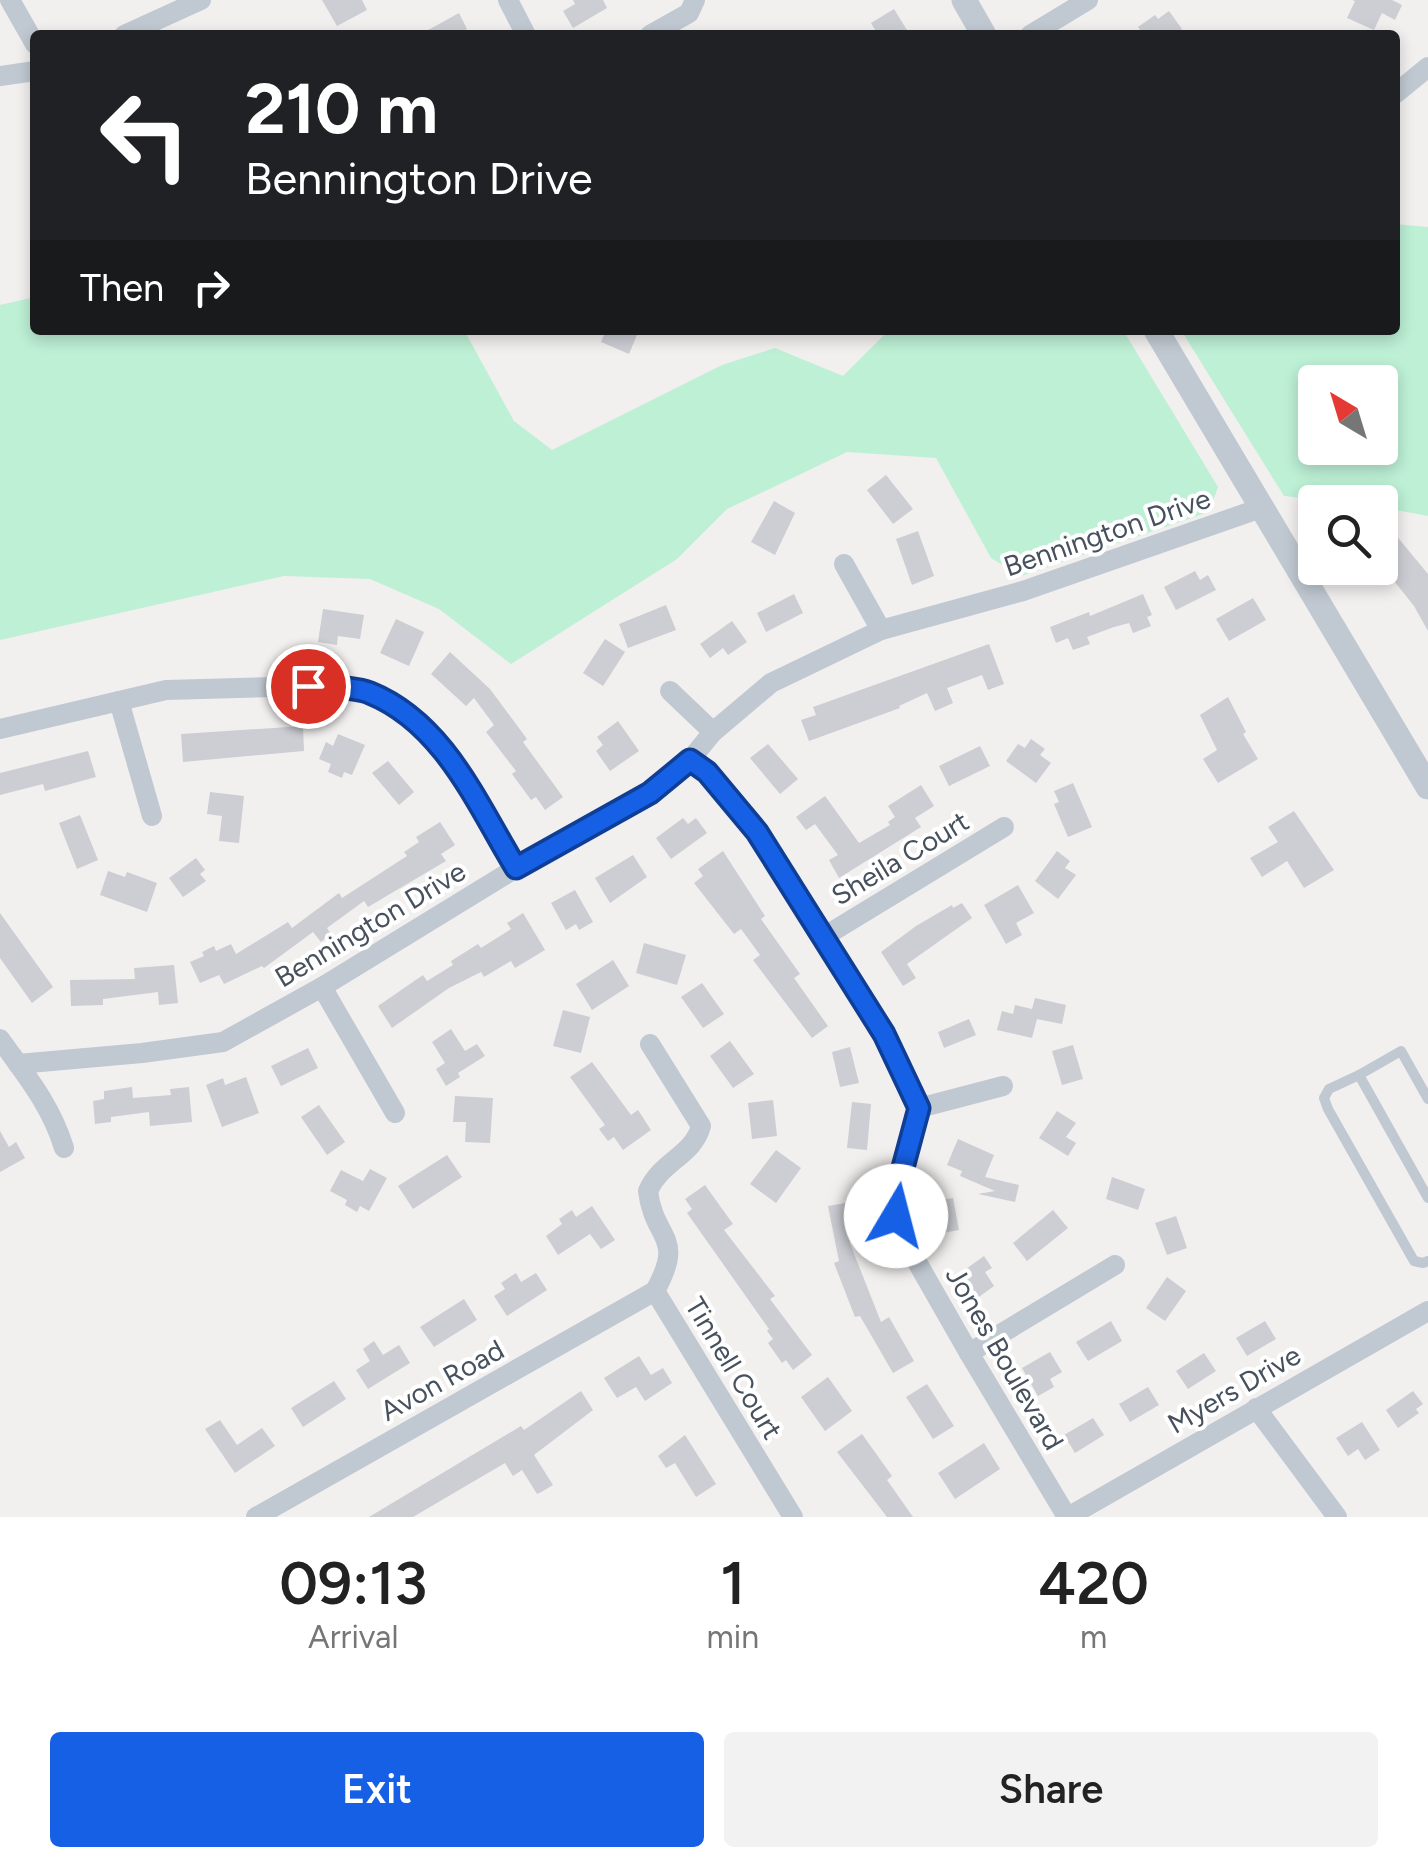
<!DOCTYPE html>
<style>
:root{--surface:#fff;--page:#f2f2f2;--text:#222;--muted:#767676;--accent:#1660e5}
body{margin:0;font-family:Figtree,sans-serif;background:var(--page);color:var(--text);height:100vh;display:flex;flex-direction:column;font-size:38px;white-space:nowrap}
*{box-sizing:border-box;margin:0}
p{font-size:32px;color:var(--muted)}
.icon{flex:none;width:55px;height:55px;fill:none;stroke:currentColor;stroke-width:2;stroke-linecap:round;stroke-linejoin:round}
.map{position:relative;height:1517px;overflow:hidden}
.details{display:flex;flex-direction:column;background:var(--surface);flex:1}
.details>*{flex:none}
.top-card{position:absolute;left:30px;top:30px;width:1370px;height:305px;border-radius:10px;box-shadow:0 5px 15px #0003;background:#202124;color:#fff;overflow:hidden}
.needle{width:65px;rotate:322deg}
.fabs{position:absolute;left:1298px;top:365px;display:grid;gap:20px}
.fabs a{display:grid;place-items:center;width:100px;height:100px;border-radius:10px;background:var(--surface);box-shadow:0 5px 15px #0003;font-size:50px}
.pin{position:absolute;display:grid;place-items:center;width:85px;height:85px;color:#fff;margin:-42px;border:5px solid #fff;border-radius:50%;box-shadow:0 2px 10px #0007}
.me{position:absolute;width:110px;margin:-55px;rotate:8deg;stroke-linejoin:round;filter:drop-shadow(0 0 8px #0008)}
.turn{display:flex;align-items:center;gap:35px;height:210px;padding:0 50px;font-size:45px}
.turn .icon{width:130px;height:130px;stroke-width:2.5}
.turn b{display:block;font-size:70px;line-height:85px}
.then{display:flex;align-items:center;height:95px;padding:0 50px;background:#0003;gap:20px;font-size:38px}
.eta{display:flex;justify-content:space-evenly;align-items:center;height:170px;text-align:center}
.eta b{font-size:60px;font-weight:600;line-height:70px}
.cta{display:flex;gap:20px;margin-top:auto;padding:20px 50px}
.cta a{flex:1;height:115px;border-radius:10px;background:var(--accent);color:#fff;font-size:40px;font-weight:600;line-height:115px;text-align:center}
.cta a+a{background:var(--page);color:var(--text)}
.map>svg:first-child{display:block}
.green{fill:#bdf0d5;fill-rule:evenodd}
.building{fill:#ccced4}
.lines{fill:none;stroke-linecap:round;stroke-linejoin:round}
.service{stroke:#c0c8d1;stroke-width:10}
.minor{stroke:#c0c8d1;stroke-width:20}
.tertiary{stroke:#c0c8d1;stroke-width:25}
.route-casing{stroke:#0e3e95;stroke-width:25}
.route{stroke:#1660e5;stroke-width:18}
.labels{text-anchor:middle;stroke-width:8;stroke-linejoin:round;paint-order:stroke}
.street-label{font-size:28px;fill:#47515d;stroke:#fff}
</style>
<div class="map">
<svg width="1428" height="1517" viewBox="0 0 1428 1517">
<rect width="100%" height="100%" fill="#f2efef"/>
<g class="green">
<path d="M 1395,224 L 1428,227 L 1428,516 L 1380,507 L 1380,502 L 1341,502 L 1284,496 L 1181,330 L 1395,330 ZM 1315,382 L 1380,382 L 1380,448 L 1315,448 Z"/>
<polygon points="35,297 35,330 464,330 514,421 552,450 722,365 775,348 843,376 889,330 1123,330 1218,487 1209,512 1021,576 991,558 936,458 847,452 727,509 677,559 511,664 439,609 370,579 284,576 0,640 0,305"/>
</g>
<g class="building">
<polygon points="322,0 362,0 367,10 337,26"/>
<polygon points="573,0 603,0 607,8 573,28 563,11 575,4"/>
<polygon points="1352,0 1392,0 1402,5 1395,20 1382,13 1374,30 1347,18 1355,1"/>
<polygon points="894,9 910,35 878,35 871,23"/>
<polygon points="1169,11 1182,29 1174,35 1144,35 1138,27 1155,15 1158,19"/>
<polygon points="459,13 467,29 456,35 419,35"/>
<polygon points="606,330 639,330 629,354 601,342"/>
<polygon points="886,475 913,509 893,524 867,490"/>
<polygon points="774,501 795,513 775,555 751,542"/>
<polygon points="1380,516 1428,574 1428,631 1414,606 1386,571 1390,568 1380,554"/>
<polygon points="918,531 934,576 912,585 896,539"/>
<polygon points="1195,571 1200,580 1208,575 1216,590 1176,610 1164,587"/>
<polygon points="794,594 803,613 766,632 757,613"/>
<polygon points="1143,594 1152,615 1147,617 1151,626 1133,633 1129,623 1114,627 1087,637 1090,644 1073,650 1068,638 1056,643 1050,627 1089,612 1090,616"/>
<polygon points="1253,598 1266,620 1229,641 1216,619"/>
<polygon points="666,605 676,630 628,648 619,624"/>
<polygon points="323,609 364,615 360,639 338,636 337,645 318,642"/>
<polygon points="396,619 424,632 409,666 380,653"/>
<polygon points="732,621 747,642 728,655 723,648 710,658 700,644"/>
<polygon points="605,639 625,652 603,686 583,673"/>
<polygon points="989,644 1004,684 988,690 982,675 947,688 953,703 935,711 927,693 899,706 900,708 809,741 801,720 816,715 813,707"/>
<polygon points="450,652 490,689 527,739 523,742 563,797 545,810 536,797 531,800 512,774 516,771 486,732 494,725 474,698 466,706 431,674"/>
<polygon points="1228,697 1246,732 1243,734 1258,759 1218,783 1203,759 1217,750 1200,715"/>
<polygon points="618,721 639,751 610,771 596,751 603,745 597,737"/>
<polygon points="303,726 304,751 183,762 181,734"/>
<polygon points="338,734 365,745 352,775 344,772 342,778 328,772 331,764 319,759 326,742 333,746"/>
<polygon points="1031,739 1045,749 1040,755 1051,763 1036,783 1006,761 1018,744 1025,748"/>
<polygon points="768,744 798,779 780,794 750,758"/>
<polygon points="980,746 990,766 949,786 939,766"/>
<polygon points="88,751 96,777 45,791 43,784 0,795 0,773"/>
<polygon points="388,761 414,792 399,805 372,773"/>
<polygon points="1073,783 1092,827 1068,837 1054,804 1059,802 1054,791"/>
<polygon points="921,785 934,806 915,818 921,827 839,878 829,860 838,855 815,824 806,830 796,817 825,796 859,843 890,825 888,822 895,817 888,806"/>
<polygon points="210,792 244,796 239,843 219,841 222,816 207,814"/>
<polygon points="1294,811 1334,870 1304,888 1287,861 1262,877 1250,858 1278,842 1268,827"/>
<polygon points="80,815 98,860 77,869 59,823"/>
<polygon points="683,818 688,824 696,818 707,833 671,859 656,838"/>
<polygon points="440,822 455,845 441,854 446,861 368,907 364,901 327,928 331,934 321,942 313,932 264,968 262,966 224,984 219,975 200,983 190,962 204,956 202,952 214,946 216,951 231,944 236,954 288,922 292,928 339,893 342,898 407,856 404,852 419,842 416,837"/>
<polygon points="723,851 765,916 761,919 800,974 794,978 828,1026 812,1038 753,960 760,955 741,929 734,934 694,883 703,876 698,869"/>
<polygon points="1057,851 1070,861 1065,868 1076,875 1058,899 1035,881"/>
<polygon points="633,855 647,877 610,903 595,878"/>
<polygon points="196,858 205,870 200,874 206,881 183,897 169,878"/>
<polygon points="108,871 125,877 127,872 157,883 147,912 100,895"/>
<polygon points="1018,885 1034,913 1016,923 1022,935 1006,944 984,905"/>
<polygon points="575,890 593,922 579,930 576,924 566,930 551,903"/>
<polygon points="962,903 972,918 907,964 916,978 903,986 881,952 916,926 952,905 953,908"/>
<polygon points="0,913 53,987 32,1003 0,958"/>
<polygon points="523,913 545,950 515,968 511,961 484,977 481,972 449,988 392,1028 378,1006 423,975 427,981 453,965 451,961 478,944 481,948 511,929 507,923"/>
<polygon points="644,943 686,955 677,985 636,973"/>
<polygon points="613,960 629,986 592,1010 576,984"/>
<polygon points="174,965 178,1003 159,1005 158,992 103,999 103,1005 71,1006 70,980 135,979 134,968"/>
<polygon points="702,983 724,1014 703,1028 681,997"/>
<polygon points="1035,998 1066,1005 1062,1024 1037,1019 1032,1038 997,1030 1002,1011 1013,1014 1015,1005 1032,1009"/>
<polygon points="563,1010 590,1017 581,1053 553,1046"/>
<polygon points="969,1019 976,1035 944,1048 938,1032"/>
<polygon points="451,1029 465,1051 477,1044 485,1056 458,1073 460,1077 446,1086 436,1069 445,1063 432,1042"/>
<polygon points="730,1041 754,1074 733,1088 710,1056"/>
<polygon points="1073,1045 1083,1079 1062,1085 1052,1051"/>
<polygon points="850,1047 859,1083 840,1087 832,1052"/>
<polygon points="308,1048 318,1068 281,1086 271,1066"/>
<polygon points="592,1062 631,1115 638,1110 651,1130 623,1150 614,1137 608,1141 599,1129 605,1125 570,1077"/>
<polygon points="246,1077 259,1113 222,1127 206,1085 223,1078 225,1085"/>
<polygon points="132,1087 133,1098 171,1095 170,1089 189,1087 192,1122 150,1126 149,1112 111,1117 111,1122 95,1124 93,1101 104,1099 104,1091"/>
<polygon points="455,1096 493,1098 490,1143 465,1142 466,1122 453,1122"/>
<polygon points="773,1100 777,1136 752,1139 748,1103"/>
<polygon points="852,1102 871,1104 867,1150 847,1148"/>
<polygon points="319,1105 345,1142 327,1155 301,1117"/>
<polygon points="1057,1111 1076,1123 1066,1137 1076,1143 1068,1156 1039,1138"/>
<polygon points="0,1131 9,1147 16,1142 25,1158 0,1172"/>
<polygon points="958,1139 994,1155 985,1177 1019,1185 1015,1202 978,1194 995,1191 960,1176 962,1171 947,1165"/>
<polygon points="776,1150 801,1168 776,1203 750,1184"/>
<polygon points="447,1155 462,1177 413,1209 398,1186"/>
<polygon points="370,1169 387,1178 369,1211 360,1206 357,1212 345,1205 347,1200 330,1191 341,1170 363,1181"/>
<polygon points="1112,1177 1145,1189 1138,1210 1106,1199"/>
<polygon points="705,1185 733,1224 724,1230 775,1296 770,1299 812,1355 793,1370 786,1360 782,1363 768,1343 773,1339 767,1331 769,1329 687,1213 692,1209 685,1199"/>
<polygon points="953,1198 959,1230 937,1234 931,1202"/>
<polygon points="857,1201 862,1228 858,1229 859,1239 849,1241 881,1322 889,1317 914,1361 893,1373 860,1316 855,1317 834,1263 839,1261 828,1206"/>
<polygon points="592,1206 615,1240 601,1249 590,1234 558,1255 546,1236 562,1224 559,1219 572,1210 576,1217"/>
<polygon points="1053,1210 1068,1228 1027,1261 1013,1243"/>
<polygon points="1176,1216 1187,1248 1167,1255 1155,1223"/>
<polygon points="984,1256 992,1268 985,1272 994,1286 976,1299 959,1274"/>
<polygon points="516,1273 521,1282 536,1273 547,1290 507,1316 494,1296 505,1289 501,1283"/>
<polygon points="1167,1277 1186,1291 1165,1321 1146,1308"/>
<polygon points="464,1299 477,1320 434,1347 420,1327"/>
<polygon points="1111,1321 1122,1341 1088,1361 1076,1342"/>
<polygon points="1265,1321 1276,1339 1247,1356 1236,1338"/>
<polygon points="374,1341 383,1355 399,1345 410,1363 368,1389 356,1370 370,1361 363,1349"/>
<polygon points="1050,1352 1062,1372 1050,1379 1054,1387 1038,1396 1022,1368"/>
<polygon points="1204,1353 1216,1371 1188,1389 1176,1371"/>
<polygon points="639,1356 651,1375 663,1368 672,1383 645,1401 636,1387 617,1398 604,1378"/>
<polygon points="828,1377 852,1411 825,1431 801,1397"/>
<polygon points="334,1381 346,1399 303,1427 291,1408"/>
<polygon points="927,1384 954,1426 933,1439 906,1397"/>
<polygon points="1148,1387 1159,1405 1130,1422 1119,1404"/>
<polygon points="581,1391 593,1410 534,1455 553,1485 543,1491 537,1494 522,1470 513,1476 505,1463 413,1517 369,1517 521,1426 524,1430"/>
<polygon points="1413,1391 1423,1404 1416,1409 1419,1413 1398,1428 1386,1410"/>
<polygon points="1093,1418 1104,1435 1075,1453 1064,1435"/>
<polygon points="220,1420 237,1445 262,1428 275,1446 235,1473 205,1429"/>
<polygon points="1362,1422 1380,1450 1365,1460 1358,1449 1348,1456 1336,1438"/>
<polygon points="862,1434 892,1476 887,1480 913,1517 887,1517 837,1452"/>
<polygon points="685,1435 716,1484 696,1497 675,1463 666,1468 658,1456"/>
<polygon points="984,1443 1000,1469 955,1499 938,1473"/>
</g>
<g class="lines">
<g class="service">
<polyline points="1359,1075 1329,1089 1324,1098 1328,1109 1414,1261 1423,1263 1428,1261"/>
<polyline points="1428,1099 1401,1051 1359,1075 1428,1198"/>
</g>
<g class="minor">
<polyline points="10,0 35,44"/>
<polyline points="508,0 526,35"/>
<polyline points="124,35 201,0"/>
<polyline points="650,35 689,13 695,0"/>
<polyline points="1030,35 1088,0"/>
<polyline points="0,76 35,71"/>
<polyline points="1395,94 1428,67"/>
<polyline points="844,564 881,630"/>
<polyline points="670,691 713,732"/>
<polyline points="119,701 152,816"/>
<polyline points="0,729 166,690 308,686 368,692 424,727 451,760 516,868"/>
<polyline points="690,760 707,772 757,832 884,1034 919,1108 901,1175 896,1216 913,1255 969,1353 1067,1517"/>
<polyline points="825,936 1004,827"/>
<polyline points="322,987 395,1113"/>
<path d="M 0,1039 C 25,1074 51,1105 64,1148"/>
<path d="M 650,1044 L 701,1126 C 693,1156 661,1161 648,1191 C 654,1241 686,1235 655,1291 L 793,1517"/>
<polyline points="18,1064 142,1053 223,1042 322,987 516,868 650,793 690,760 713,732 771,683 881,630 1023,591 1261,508"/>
<polyline points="919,1108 1003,1086"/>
<polyline points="969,1353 1115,1265"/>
<polyline points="1256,1408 1337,1517"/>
<polyline points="256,1517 655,1291"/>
<polyline points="1068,1517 1428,1311"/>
</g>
<g class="tertiary">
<polyline points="964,0 984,35"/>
<polyline points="1156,330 1428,787"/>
</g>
</g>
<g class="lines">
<defs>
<path id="route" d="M 308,686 C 327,688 352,686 370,693 C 444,723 477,804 516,868 L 650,793 L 690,760 L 707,772 L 757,832 L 884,1034 L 919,1108 L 901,1175 L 896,1216"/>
</defs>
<use href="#route" class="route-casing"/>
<use href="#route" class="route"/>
</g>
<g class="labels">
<g class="street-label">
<text transform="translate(1107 532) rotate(-19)" y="10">Bennington Drive</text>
<text transform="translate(900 858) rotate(-31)" y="10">Sheila Court</text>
<text transform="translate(370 924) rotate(-31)" y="10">Bennington Drive</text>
<text transform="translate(1005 1358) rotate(60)" y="10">Jones Boulevard</text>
<text transform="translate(734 1368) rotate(59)" y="10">Tinnell Court</text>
<text transform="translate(442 1380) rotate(-29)" y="10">Avon Road</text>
<text transform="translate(1234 1389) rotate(-30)" y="10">Myers Drive</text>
</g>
</g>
</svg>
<div class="fabs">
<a><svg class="needle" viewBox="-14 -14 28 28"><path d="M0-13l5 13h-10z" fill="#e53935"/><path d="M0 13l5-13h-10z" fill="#767676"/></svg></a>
<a><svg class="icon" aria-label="search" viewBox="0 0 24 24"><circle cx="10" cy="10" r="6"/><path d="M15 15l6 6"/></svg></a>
</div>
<div class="pin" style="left:308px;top:686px;background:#d93025"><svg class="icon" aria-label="arrive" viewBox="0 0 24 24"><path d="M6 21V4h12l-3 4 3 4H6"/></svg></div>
<svg class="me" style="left:896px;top:1216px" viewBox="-20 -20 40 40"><circle r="19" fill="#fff"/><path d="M0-13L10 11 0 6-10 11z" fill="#1660e5"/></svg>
<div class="top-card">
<div class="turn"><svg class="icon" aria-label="left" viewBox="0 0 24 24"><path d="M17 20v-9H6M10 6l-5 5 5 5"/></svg><div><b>210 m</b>Bennington Drive</div></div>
<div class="then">Then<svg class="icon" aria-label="right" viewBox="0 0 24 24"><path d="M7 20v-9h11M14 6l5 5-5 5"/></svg></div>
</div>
</div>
<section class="details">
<div class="eta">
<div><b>09:13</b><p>Arrival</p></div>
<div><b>1</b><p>min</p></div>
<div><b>420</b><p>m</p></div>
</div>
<div class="cta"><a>Exit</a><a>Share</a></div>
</section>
